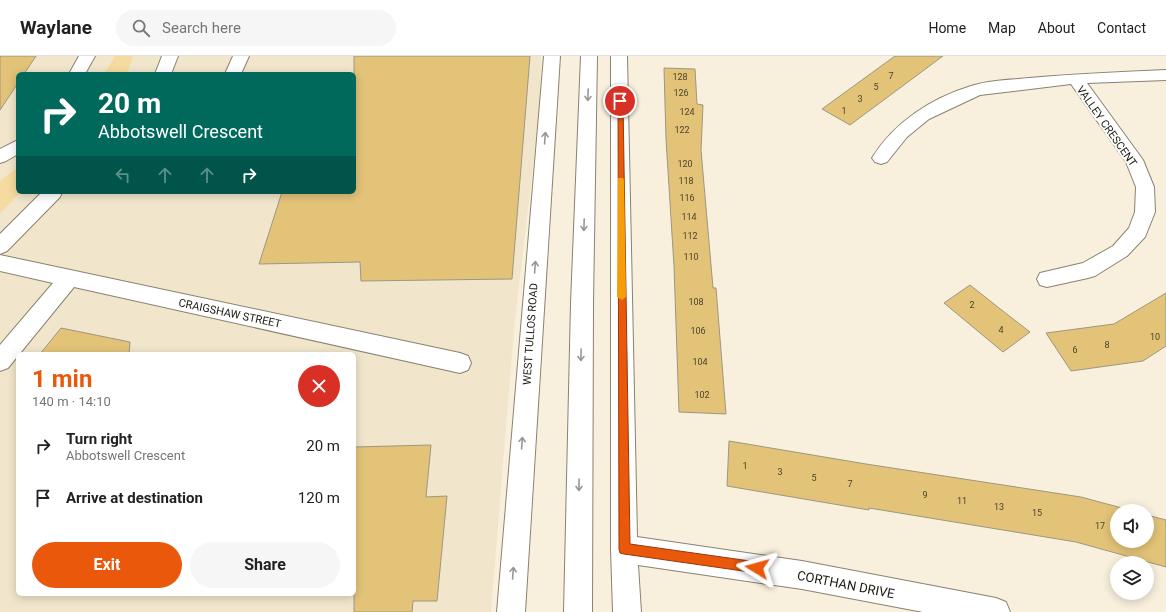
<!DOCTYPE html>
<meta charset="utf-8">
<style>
:root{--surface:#fff;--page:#f6f6f6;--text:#222;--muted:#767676;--line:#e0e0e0;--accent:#ea580c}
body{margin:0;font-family:Roboto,sans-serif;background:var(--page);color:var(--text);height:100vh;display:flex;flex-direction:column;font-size:15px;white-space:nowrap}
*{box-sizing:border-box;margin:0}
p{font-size:13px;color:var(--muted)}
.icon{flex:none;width:22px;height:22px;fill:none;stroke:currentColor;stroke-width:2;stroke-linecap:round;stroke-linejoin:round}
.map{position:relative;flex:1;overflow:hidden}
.sheet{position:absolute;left:16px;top:296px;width:340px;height:244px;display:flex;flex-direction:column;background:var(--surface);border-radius:6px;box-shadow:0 2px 10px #0003}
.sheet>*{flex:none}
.hud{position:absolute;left:16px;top:16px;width:340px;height:122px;border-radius:6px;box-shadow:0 2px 10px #0003;background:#00695c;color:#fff;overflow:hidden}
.controls{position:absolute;left:1110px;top:448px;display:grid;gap:8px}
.controls a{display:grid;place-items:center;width:44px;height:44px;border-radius:50%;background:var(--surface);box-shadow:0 2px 10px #0003;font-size:20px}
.pin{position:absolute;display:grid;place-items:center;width:34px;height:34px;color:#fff;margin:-17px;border:2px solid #fff;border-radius:50%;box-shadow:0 1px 4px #0007}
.me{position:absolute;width:44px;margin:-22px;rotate:278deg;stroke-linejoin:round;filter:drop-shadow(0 0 3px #0008)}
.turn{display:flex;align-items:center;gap:14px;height:84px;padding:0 16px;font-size:18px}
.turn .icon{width:52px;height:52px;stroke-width:2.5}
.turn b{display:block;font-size:28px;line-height:34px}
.lanes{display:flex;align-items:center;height:38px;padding:0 16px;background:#0003;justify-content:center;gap:20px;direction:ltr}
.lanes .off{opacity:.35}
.round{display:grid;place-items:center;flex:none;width:42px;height:42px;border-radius:21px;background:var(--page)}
.summary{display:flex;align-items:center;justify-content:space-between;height:68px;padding:0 16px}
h1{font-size:24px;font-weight:700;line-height:30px;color:var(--accent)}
.primary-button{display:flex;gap:8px;margin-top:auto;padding:8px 16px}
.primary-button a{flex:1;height:46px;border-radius:24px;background:var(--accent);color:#fff;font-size:16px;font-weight:700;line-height:46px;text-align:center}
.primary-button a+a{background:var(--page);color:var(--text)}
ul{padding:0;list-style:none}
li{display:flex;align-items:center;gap:12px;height:52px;padding:0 16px}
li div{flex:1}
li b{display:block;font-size:15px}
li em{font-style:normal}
header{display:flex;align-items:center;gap:24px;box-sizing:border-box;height:56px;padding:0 20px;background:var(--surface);border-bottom:1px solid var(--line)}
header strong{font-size:19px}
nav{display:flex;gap:22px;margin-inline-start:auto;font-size:14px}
.search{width:280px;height:36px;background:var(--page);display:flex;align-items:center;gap:10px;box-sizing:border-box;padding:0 14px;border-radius:22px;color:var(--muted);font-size:15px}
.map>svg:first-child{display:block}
.built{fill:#f1e6cb;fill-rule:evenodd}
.green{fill:#f5db9f}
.building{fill:#e2c378;stroke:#9e9684}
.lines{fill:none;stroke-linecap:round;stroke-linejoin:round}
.minor-casing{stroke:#8a8270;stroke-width:2}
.major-casing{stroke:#8a8270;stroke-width:2}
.minor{fill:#fff;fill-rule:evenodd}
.major{fill:#fff;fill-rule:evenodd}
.oneway{stroke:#989794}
.route{fill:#ea580c;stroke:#983908}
.slow{fill:#f59e0b}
.labels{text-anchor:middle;stroke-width:4;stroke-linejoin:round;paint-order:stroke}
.number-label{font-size:9px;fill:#4d432b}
.street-label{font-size:11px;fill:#1b1811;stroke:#fefefe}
.near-street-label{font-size:13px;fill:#1b1811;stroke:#fefefe}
</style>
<header>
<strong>Waylane</strong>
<div class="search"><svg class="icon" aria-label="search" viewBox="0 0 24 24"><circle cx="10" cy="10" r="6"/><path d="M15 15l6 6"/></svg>Search here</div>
<nav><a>Home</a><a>Map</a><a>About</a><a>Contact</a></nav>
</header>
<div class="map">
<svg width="1166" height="556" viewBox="0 0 1166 556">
<rect width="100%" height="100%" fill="#f8f0dc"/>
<path class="built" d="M 0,0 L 541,0 L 540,51 L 514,273 L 491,556 L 0,556 ZM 18,18 L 354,18 L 354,136 L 18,136 ZM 18,298 L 354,298 L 354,538 L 18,538 Z"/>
<g class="green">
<polygon points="115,0 133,0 127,18 104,18"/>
<polygon points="18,111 18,136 21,136 0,157 0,125"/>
</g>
<g class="building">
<polygon points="0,0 36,0 24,18 18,18 18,27 0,54"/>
<polygon points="354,0 530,0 512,223 361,225 360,206 259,208 282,136 354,136"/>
<polygon points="895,0 943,0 850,69 822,53"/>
<polygon points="664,12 695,13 697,48 703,49 701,94 713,232 716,232 726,358 679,356 674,210 666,83"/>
<polygon points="970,229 999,252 1030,276 1003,296 944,247"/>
<polygon points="1166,237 1166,290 1143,305 1071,315 1046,277 1114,268"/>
<polygon points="61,272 130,286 129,298 40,298"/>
<polygon points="729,385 866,408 1081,441 1133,455 1117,455 1117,485 1147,485 1147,459 1166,464 1166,511 1076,486 869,452 869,454 727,430"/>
<polygon points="431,389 426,441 447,440 437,545 413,545 412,556 354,556 354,391"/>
</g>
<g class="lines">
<defs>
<g id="minor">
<polygon points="79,0 95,0 85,18 69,18"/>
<polygon points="162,0 178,0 171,18 155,18"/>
<polygon points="233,0 249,0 241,18 225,18"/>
<polygon points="611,0 627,0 637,481 802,505 996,542 1006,546 1010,556 923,556 802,533 638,509 641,556 613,556 611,493"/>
<path d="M 1166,14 L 1166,24 L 1087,27 L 1143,104 L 1154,131 L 1155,156 L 1145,181 L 1127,200 L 1095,220 L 1088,222 L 1047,231 L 1040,229 L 1037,223 L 1040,217 L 1083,207 L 1113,190 L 1129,172 L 1135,156 L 1136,131 L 1126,106 L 1071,28 L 980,39 L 929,63 L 907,81 L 887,106 L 881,108 L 875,106 L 872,102 C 894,66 932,42 971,30 C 989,24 1010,24 1029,22 C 1074,18 1120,16 1166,14 Z"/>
<polygon points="18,84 18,98 6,105 0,107 0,93"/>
<polygon points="42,136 62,136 60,141 7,195 0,198 0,178"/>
<polygon points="0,199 460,297 468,300 471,307 468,314 460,317 74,231 8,312 0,315 0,289 53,227 0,215"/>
</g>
<g id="major">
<polygon points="544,0 560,0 525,556 497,556"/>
<polygon points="581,0 597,0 593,247 592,556 564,556 571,247"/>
</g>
</defs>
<use href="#minor" class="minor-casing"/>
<use href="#major" class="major-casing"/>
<use href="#minor" class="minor"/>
<use href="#major" class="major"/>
</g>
<defs><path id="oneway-shaft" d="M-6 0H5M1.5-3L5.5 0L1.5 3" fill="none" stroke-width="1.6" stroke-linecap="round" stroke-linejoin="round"/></defs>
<g class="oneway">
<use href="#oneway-shaft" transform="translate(588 39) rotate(92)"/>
<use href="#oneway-shaft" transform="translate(545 82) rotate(-86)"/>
<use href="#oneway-shaft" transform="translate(584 169) rotate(92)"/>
<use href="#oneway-shaft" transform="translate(535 211) rotate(-86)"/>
<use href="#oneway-shaft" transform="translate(581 299) rotate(91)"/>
<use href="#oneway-shaft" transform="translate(522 387) rotate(-86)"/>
<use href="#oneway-shaft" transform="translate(579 429) rotate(91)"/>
<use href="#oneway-shaft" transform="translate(513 517) rotate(-86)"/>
</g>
<polygon class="route" points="618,43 622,43 623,45 630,488 757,506 761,508 762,512 761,516 757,517 624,498 620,497 619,493"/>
<polygon class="slow" points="618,122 623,122 624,124 626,241 622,244 617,241"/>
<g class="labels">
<g class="number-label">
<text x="891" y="23">7</text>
<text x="680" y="24">128</text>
<text x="876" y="34">5</text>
<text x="681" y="40">126</text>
<text x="860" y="46">3</text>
<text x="844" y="58">1</text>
<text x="687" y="59">124</text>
<text x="682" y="77">122</text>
<text x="685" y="111">120</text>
<text x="686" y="128">118</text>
<text x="687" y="145">116</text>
<text x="689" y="164">114</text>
<text x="690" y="183">112</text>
<text x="691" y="204">110</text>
<text x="696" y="249">108</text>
<text x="972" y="252">2</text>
<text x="1001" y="277">4</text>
<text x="698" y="278">106</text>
<text x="1155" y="284">10</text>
<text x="1107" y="292">8</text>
<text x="1075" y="297">6</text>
<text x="700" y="309">104</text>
<text x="702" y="342">102</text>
<text x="745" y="413">1</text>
<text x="780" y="419">3</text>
<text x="814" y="425">5</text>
<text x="850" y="431">7</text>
<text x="925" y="442">9</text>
<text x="962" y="448">11</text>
<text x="999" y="454">13</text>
<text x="1037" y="460">15</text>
<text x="1100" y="473">17</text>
</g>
<g class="street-label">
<text transform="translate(1107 70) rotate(55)" y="4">VALLEY CRESCENT</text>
<text transform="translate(230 257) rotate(12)" y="4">CRAIGSHAW STREET</text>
<text transform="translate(530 278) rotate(-86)" y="4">WEST TULLOS ROAD</text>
</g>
<g class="near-street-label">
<text transform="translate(846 528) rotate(11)" y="5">CORTHAN DRIVE</text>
</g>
</g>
</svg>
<div class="controls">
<a><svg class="icon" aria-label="sound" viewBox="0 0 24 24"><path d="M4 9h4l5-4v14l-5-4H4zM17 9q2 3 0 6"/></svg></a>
<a><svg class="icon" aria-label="layers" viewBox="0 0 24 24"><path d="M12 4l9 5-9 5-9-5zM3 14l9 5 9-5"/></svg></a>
</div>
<div class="pin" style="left:620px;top:45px;background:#d93025"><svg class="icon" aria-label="arrive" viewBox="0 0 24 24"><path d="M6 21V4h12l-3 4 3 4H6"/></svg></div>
<svg class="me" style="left:757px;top:512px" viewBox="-20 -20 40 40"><path d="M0-17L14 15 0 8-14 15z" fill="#ea580c" stroke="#fff" stroke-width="4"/></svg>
<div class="hud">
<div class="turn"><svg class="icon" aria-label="right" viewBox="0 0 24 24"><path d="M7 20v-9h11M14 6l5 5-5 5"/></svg><div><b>20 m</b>Abbotswell Crescent</div></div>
<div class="lanes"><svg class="icon off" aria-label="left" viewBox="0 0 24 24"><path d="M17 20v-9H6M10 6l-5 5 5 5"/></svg><svg class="icon off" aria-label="ahead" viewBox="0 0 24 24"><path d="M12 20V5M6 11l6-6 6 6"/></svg><svg class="icon off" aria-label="ahead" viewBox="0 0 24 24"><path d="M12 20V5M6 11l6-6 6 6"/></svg><svg class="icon" aria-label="right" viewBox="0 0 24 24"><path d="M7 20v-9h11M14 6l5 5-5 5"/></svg></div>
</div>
<section class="sheet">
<div class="summary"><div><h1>1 min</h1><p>140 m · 14:10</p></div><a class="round" style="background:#d93025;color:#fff"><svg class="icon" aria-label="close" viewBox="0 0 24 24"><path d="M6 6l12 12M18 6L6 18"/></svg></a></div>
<ul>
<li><svg class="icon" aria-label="right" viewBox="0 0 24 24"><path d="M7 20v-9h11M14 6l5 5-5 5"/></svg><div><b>Turn right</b><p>Abbotswell Crescent</p></div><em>20 m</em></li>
<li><svg class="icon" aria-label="arrive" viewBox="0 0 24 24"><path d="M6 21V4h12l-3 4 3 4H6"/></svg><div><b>Arrive at destination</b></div><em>120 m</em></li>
</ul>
<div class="primary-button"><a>Exit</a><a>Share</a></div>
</section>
</div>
